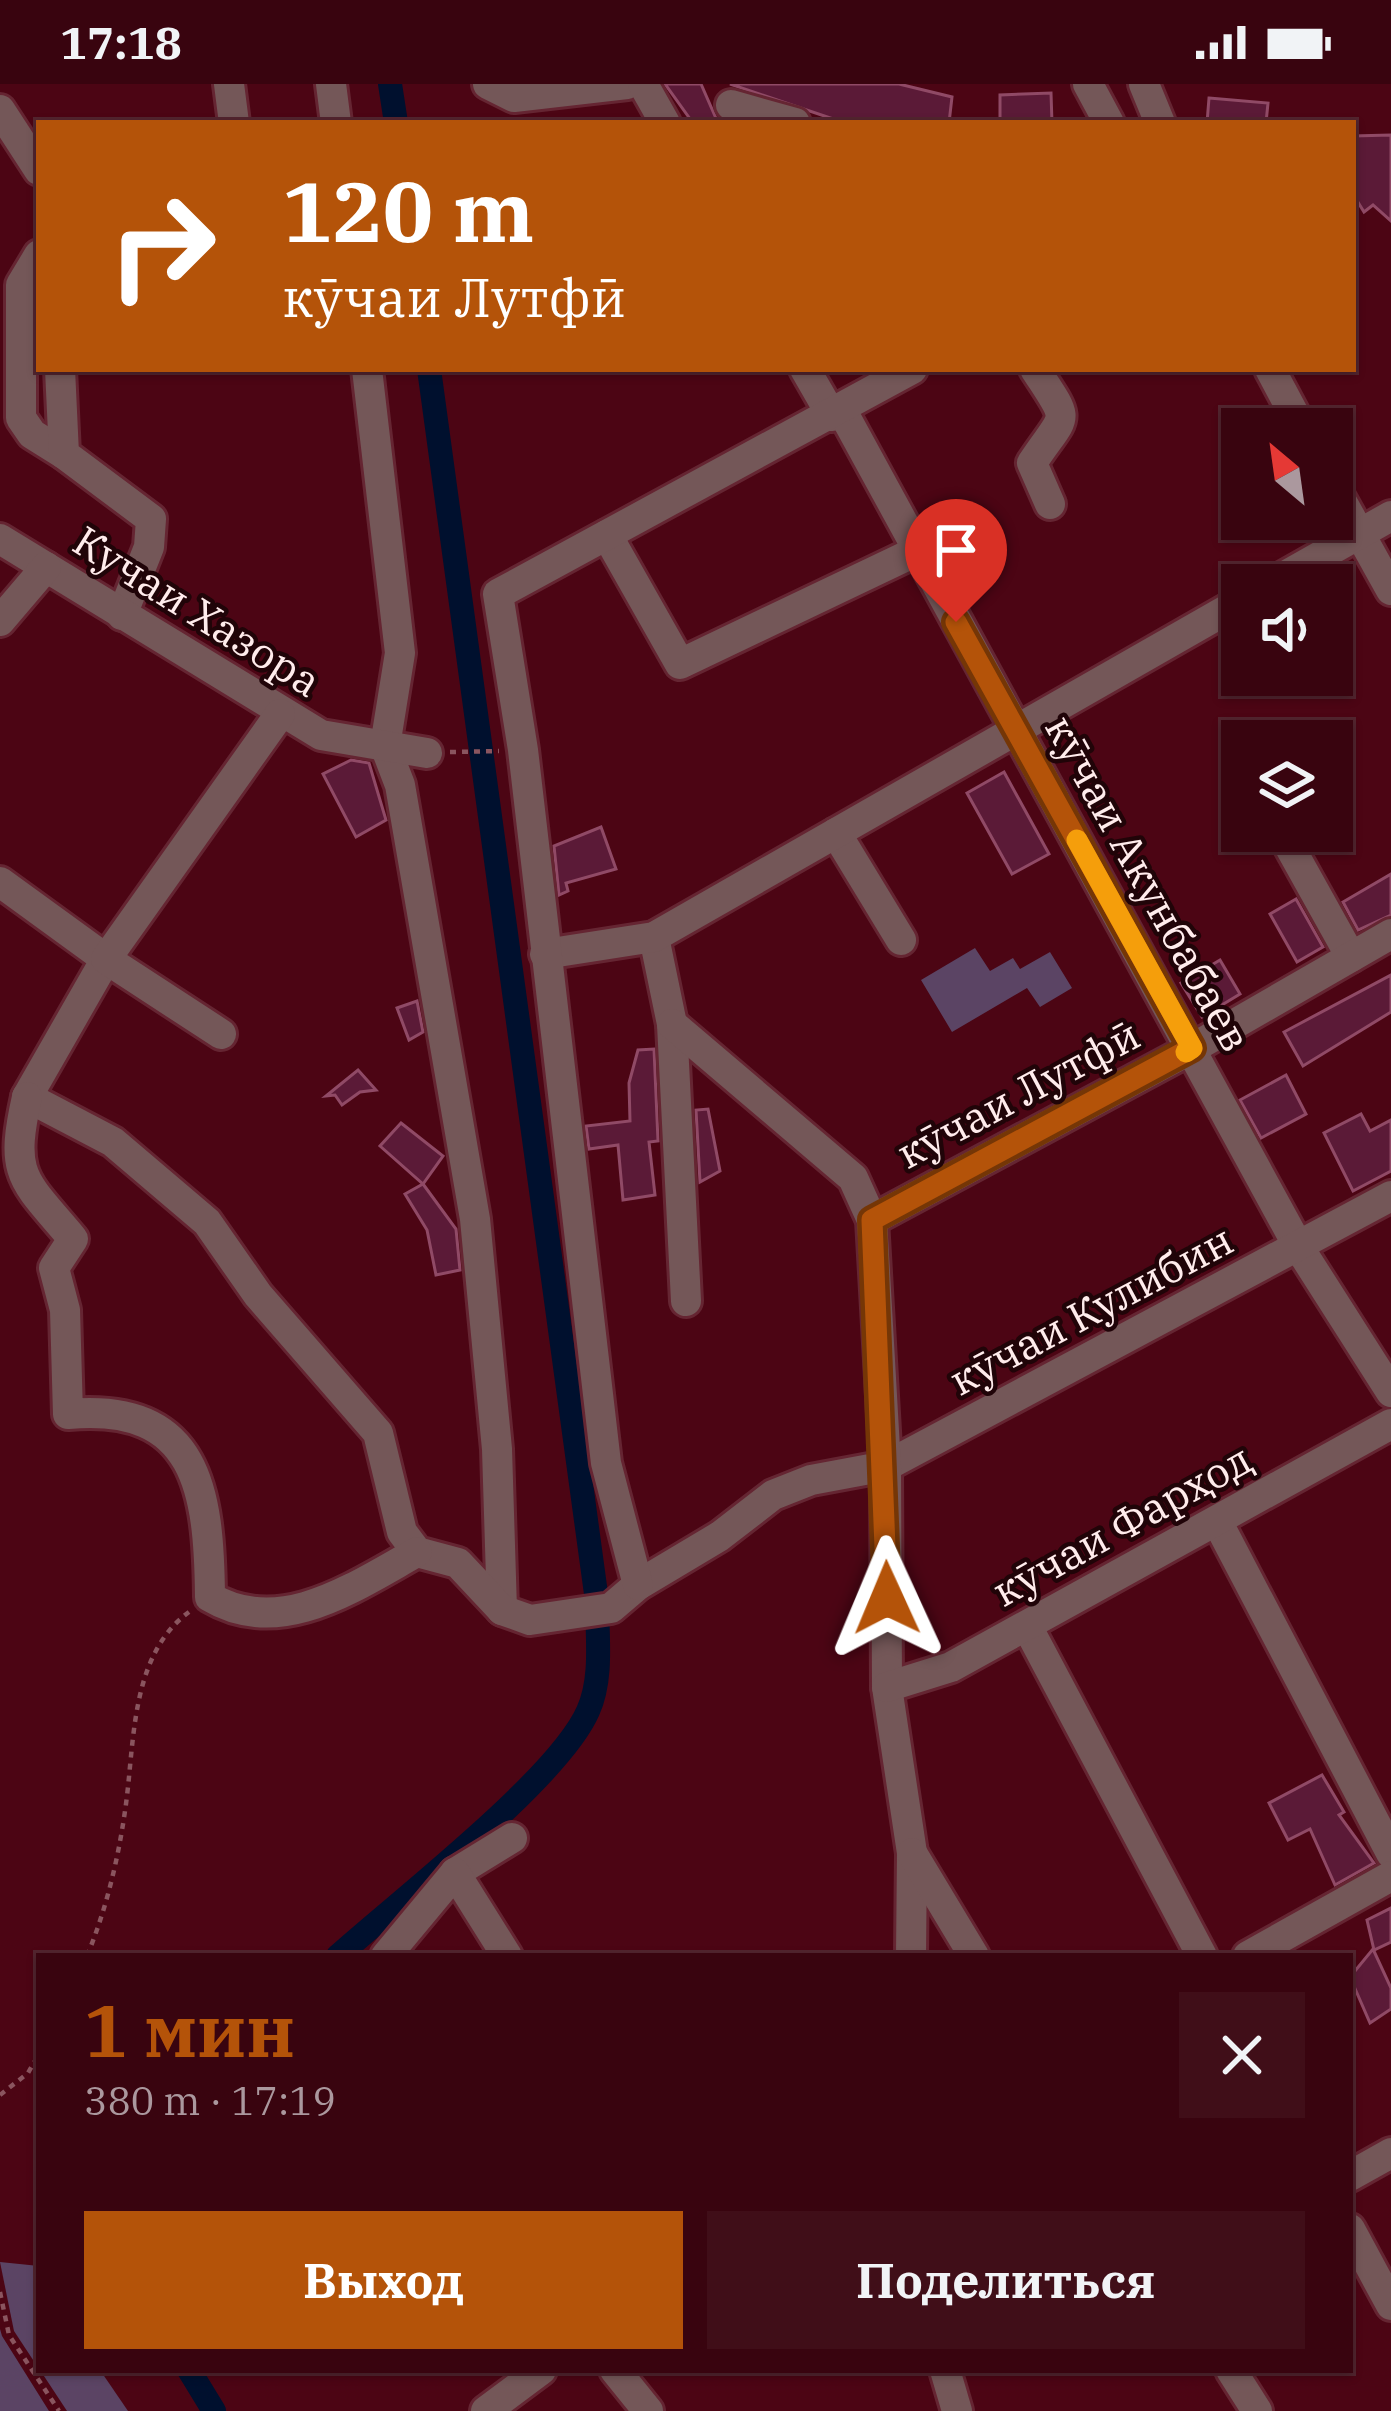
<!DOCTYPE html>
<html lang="ru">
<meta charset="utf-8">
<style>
:root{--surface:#39040f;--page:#400e18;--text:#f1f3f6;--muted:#ab989e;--line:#53252f;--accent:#b45309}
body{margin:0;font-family:"IBM Plex Serif",serif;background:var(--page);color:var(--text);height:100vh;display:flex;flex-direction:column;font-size:45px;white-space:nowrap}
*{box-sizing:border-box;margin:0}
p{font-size:39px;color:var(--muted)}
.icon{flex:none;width:66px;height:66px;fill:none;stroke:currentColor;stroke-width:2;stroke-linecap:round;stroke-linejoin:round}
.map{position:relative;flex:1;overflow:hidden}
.side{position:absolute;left:36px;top:1869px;width:1317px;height:420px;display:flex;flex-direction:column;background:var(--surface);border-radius:0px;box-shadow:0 3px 9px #0004,0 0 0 3px var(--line)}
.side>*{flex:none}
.top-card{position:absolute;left:36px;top:36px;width:1320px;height:252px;border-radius:0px;box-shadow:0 3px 9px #0004,0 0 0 3px var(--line);background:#b45309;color:#fff;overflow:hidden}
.needle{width:78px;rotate:331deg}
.buttons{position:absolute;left:1221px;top:324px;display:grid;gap:24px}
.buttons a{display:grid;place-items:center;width:132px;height:132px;border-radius:0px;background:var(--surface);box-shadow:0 3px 9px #0004,0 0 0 3px var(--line);font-size:60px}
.pin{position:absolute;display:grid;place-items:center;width:102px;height:102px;color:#fff;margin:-123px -51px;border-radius:50% 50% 50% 0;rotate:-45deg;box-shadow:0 0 12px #0007}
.pin .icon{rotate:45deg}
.me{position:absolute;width:132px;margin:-66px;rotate:359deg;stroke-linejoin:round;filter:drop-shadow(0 0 9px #0008)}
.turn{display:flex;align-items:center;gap:42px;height:252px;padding:0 48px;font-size:54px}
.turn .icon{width:156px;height:156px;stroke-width:2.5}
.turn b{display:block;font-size:84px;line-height:102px}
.round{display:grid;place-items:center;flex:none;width:126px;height:126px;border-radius:0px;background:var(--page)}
.overview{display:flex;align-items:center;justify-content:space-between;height:204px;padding:0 48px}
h1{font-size:72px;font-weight:700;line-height:90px;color:var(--accent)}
.primary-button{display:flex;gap:24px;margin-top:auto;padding:24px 48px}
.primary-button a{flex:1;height:138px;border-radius:0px;background:var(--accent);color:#fff;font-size:48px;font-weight:700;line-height:138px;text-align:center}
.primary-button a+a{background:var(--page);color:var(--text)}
.status{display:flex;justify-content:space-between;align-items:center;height:84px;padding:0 60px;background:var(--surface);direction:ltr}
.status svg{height:33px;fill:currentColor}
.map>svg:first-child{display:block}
.green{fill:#5b4464}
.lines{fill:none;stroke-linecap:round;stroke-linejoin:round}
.canal{stroke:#00102e;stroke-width:24}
.building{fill:#5b1a37;stroke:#904a66;stroke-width:3}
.minor-casing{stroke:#652532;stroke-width:36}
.path{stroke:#8a555f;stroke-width:4.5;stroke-dasharray:6 6;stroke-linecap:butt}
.minor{stroke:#745758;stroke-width:30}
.route-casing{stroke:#753606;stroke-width:30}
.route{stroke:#b45309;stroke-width:21}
.slow{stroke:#f59e0b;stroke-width:21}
.labels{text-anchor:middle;stroke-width:9;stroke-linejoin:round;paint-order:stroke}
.street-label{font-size:42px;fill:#ffecec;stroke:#200408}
</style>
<div class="status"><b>17:18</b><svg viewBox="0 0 49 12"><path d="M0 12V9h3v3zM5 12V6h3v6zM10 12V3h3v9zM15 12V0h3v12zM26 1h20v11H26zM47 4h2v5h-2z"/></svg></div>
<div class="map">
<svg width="1391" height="2327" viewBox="0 0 1391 2327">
<rect width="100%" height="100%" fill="#4c0514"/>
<g class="green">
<polygon points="975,864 990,887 1013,874 1020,885 1050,868 1072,904 1040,923 1027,904 952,948 921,896"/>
<polygon points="0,2178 39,2182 39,2285 14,2247"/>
<polygon points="0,2245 2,2252 49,2327 0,2327"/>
<polygon points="40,2286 100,2286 128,2327 67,2327"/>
</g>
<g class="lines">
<g class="canal">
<polyline points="390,0 396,39"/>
<path d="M 338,1872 C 399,1817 558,1695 588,1627 C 603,1594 597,1552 597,1517 L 429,285"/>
<polyline points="189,2286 214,2327"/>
</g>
</g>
<g class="building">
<polygon points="665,0 701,0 718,39 693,39"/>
<polygon points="730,0 899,0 952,13 949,39 845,39"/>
<polygon points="1051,9 1052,39 1000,39 1000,11"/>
<polygon points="1209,14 1268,19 1266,39 1207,39"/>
<polygon points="1391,51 1391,137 1373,121 1364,128 1353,110 1353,52"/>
<polygon points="351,676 369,679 386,736 356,753 323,690"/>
<polygon points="1004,688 1049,770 1012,790 967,709"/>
<polygon points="601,743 616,785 566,799 568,807 559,811 554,762"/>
<polygon points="1391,790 1391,831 1358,846 1343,818"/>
<polygon points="1296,815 1323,863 1297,878 1270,830"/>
<polygon points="1220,876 1240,910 1202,933 1181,899"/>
<polygon points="1391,891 1391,928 1303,982 1284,948"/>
<polygon points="417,917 423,948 409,956 397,924"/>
<polygon points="654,965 658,1057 649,1058 655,1111 623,1116 618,1061 589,1065 586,1042 630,1037 629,999 638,966"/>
<polygon points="358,986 376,1006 360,1008 342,1021 335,1011 326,1012"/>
<polygon points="1286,991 1306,1030 1261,1054 1240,1016"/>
<polygon points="708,1025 720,1087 700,1098 696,1026"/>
<polygon points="1361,1030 1370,1047 1391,1036 1391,1087 1353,1107 1324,1049"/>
<polygon points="401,1039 443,1072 423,1100 380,1062"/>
<polygon points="423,1100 456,1145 460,1186 436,1191 427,1146 405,1110"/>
<polygon points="1322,1691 1344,1728 1339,1731 1374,1779 1335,1801 1310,1745 1288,1756 1269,1719"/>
<polygon points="1391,1824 1391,1858 1374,1866 1367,1836"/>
<polygon points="1373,1865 1391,1904 1391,1925 1370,1939 1350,1893"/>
</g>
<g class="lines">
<defs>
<g id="minor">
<polyline points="229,0 234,39"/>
<polyline points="331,0 336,39"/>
<polyline points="488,0 514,13 627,0"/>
<polyline points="643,0 665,39"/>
<polyline points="1088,0 1109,39"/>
<polyline points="1144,0 1160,39"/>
<polyline points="731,21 795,39"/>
<polyline points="0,26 39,86"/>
<polyline points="39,171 21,201 21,334 32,350 64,370"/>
<polyline points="60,285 64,370 151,435 149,463 122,531"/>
<polyline points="367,285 400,569 385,662 400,701 475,1135 497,1365 502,1526"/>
<polyline points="805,285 832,332"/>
<path d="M 1035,285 C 1072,342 1067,326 1032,379 L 1050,420"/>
<polyline points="1270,285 1302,345"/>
<polyline points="841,325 1298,1162 1391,1308"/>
<polyline points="1332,400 1391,506"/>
<polyline points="607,451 680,580 917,467"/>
<polyline points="0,455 321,651 427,669"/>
<polyline points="1269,501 1391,432"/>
<polyline points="0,537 46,483"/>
<polyline points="836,749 901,856"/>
<polyline points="1287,758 1351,873"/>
<polyline points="0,798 106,875 27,1013 113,1058 207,1138 258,1211 378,1349 402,1448 417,1468 458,1479 502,1526 530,1536 611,1524 638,1501 720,1452 773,1411 811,1396 886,1382 1391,1112"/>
<polyline points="654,853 672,940 686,1217"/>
<polyline points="545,870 654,853 1242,517"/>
<polyline points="672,940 853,1094 872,1136 886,1382 887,1603 912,1769 911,1872"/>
<polyline points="221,950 106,875 280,630"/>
<path d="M 27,1013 C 9,1093 23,1095 73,1155 L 54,1184 L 65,1226 L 68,1330 C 198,1318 209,1407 210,1513 C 280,1555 354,1503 417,1468"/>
<polyline points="872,1136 1193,964 1391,850"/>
<polyline points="1217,1437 1391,1769"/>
<polyline points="638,1501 606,1379 523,666 498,510 912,285"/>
<polyline points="1027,1542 1202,1872"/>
<polyline points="887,1603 951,1583 1391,1340"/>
<polyline points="912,1769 974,1872"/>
<polyline points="455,1789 512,1754"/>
<polyline points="386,1872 455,1789 507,1872"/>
<polyline points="1248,1872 1391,1792"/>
<polyline points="1350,2092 1391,2069"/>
<polyline points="1350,2145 1391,2221"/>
<polyline points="615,2286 648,2327"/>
<polyline points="945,2286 957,2327"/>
<polyline points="1231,2286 1257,2327"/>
<polyline points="486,2327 541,2286"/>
</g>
</defs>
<use href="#minor" class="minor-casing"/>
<g class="path">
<polyline points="450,668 499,667"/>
<path d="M 87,1872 C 106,1826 118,1776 125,1727 C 135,1661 129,1572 189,1528"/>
<polyline points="0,2011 28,1989 39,1970"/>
<polyline points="0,2208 9,2251 59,2327"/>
</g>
<use href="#minor" class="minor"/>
</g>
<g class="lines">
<defs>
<polyline id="route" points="887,1514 872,1136 1192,964 956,538"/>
</defs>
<use href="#route" class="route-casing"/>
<use href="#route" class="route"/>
<polyline class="slow" points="1077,756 1192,964 1186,968"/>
</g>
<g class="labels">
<g class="street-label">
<text transform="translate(197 527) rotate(32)" y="15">Кучаи Хазора</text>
<text transform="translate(1148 799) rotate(61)" y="15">кӯчаи Акунбабаев</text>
<text transform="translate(1018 1010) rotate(-28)" y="15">кӯчаи Лутфӣ</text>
<text transform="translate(1091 1226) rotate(-28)" y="15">кӯчаи Кулибин</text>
<text transform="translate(1122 1441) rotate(-29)" y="15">кӯчаи Фарҳод</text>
</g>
</g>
</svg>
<div class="buttons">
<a><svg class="needle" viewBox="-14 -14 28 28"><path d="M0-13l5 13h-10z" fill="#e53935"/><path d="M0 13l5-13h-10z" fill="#ab989e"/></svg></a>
<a><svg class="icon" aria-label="sound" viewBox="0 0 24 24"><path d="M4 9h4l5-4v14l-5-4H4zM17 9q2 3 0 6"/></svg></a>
<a><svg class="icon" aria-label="layers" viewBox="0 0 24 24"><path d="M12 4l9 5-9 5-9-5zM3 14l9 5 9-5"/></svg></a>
</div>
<div class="pin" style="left:956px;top:538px;background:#d93025"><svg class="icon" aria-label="arrive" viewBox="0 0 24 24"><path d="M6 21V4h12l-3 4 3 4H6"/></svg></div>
<svg class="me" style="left:887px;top:1514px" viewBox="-20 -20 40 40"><path d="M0-17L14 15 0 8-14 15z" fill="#b45309" stroke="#fff" stroke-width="4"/></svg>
<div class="top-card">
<div class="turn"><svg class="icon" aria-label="right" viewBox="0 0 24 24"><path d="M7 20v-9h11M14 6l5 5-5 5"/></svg><div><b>120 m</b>кӯчаи Лутфӣ</div></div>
</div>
<section class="side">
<div class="overview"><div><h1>1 мин</h1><p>380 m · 17:19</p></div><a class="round"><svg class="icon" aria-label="close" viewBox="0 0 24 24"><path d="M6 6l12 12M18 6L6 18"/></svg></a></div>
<div class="primary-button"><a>Выход</a><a>Поделиться</a></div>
</section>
</div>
